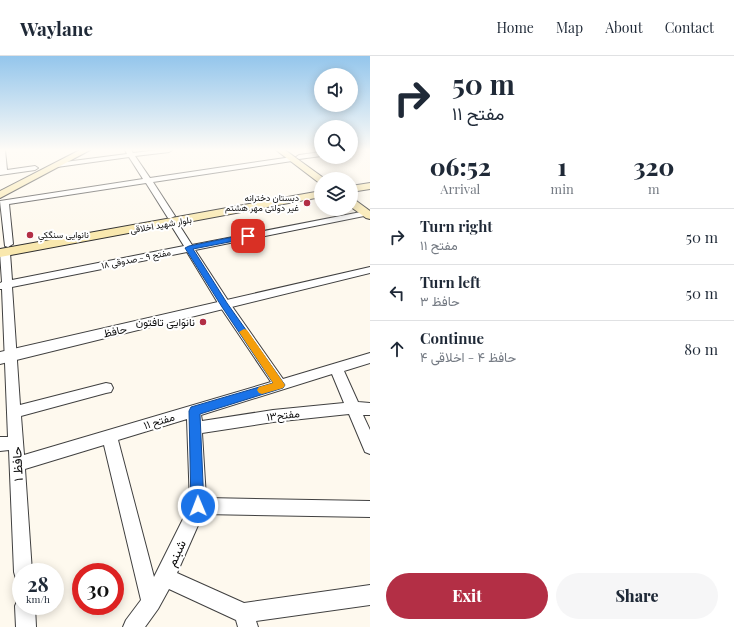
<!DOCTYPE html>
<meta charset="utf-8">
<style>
:root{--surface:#fff;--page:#f6f6f7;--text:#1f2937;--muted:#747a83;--line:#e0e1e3;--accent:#b32f45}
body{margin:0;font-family:"Playfair Display",Vazirmatn,serif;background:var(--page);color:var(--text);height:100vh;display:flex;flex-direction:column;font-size:15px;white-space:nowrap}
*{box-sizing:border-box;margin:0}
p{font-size:13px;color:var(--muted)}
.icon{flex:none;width:22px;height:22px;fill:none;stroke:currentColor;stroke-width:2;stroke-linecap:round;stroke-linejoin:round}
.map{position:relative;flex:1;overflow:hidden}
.side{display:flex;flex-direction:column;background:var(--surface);width:364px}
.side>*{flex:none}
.hud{background:#fff;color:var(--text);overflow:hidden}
.fabs{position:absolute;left:314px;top:12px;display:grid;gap:8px}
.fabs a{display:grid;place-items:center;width:44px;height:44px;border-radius:50%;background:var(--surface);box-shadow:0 2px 10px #0003;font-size:20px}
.speed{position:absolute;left:12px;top:507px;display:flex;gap:8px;font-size:20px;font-weight:700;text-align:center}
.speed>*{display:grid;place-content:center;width:52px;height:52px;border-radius:50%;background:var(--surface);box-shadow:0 2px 10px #0003;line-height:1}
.speed small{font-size:10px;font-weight:400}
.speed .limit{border:6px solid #d22;background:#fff;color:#111}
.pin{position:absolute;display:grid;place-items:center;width:34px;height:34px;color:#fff;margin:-17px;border-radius:8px;box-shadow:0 2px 6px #0006}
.me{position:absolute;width:44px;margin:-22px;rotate:359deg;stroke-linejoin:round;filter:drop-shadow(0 0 3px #0008)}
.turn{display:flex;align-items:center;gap:14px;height:84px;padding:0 16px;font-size:18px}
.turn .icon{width:52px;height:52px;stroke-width:2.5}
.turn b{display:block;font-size:28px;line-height:34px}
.eta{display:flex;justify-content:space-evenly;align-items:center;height:68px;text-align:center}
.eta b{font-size:24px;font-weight:800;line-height:28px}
.primary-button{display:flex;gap:8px;margin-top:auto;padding:8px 16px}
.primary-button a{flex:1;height:46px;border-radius:24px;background:var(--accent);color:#fff;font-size:16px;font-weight:800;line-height:46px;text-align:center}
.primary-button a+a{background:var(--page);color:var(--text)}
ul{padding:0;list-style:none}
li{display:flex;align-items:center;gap:12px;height:56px;padding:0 16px;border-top:1px solid var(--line)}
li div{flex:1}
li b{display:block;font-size:15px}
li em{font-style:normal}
header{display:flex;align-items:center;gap:24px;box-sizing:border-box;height:56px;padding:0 20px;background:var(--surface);border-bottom:1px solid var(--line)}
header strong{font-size:19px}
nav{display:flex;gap:22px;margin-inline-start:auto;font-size:14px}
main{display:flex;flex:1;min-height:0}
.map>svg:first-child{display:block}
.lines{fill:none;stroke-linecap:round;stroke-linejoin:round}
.minor-casing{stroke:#404040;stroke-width:2}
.tertiary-casing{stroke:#404040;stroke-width:2}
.secondary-casing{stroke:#2f2f2f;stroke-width:2}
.minor{fill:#fff;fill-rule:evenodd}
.tertiary{fill:#fff;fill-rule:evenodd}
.secondary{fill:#f9e8ae;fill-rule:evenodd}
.route{fill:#1a73e8;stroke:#114b97}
.slow{fill:#f59e0b}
.poi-dot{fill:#b32f45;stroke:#fff;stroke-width:1.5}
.labels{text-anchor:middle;stroke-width:4;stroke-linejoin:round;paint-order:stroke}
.far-poi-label{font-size:9px;fill:#0d0d0d;stroke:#fff;text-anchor:end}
.far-street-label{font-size:9px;fill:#0d0d0d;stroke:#fff}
.poi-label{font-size:11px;fill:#0d0d0d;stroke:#fff;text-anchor:end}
.street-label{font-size:11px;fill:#0d0d0d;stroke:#fff}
.near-street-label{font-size:13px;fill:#0d0d0d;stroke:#fff}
</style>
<header>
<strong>Waylane</strong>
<nav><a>Home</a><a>Map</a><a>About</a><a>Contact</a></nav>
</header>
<main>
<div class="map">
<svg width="370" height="571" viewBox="0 0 370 571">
<rect width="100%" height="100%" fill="#fef9ee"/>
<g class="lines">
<defs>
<g id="minor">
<polygon points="0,94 5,94 7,114 35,110 38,112 35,114 0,119"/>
<polygon points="125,94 131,94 133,97 157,94 172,94 169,96 135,100 150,122 292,101 295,103 292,105 153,126 175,160 171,162 168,162 146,127 9,148 13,188 8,191 5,190 0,145 143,123 129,101 57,111 54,109 57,107 127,98"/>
<polygon points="321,96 321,100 299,103 296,101 299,99"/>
<path d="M 366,155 L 370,157 L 369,159 L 195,194 L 229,246 L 283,323 L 370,297 L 370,307 L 344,315 L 358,346 L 370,347 L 370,359 L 363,359 L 370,374 L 370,398 L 365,396 L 349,358 L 273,366 L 202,377 L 206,442 L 370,445 L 370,461 L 203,458 L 177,517 L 244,547 L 370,529 L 370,549 L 256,565 L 258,571 L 238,571 L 236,564 L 169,533 L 158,553 L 145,571 L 123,571 L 126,564 L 141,544 L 104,389 L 25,413 L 32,516 L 21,516 L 21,525 L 16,523 L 14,516 L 9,394 L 0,395 L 0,381 L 8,381 L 2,233 L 0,233 L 0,227 L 2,226 L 0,197 L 2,195 L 8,195 L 10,197 L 12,224 L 184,190 L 169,166 L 173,163 L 176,164 L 192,189 ZM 187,196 L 221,252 L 271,326 L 24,399 L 21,360 L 106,337 L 111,336 L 113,332 L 111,328 L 106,327 L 20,349 L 12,231 ZM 332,318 L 344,347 L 273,354 L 202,365 L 201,359 ZM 187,363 L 190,449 L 154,521 L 118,384 Z"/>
<polygon points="21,542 21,550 35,550 36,571 16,571 15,550 18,543"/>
</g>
<polygon id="tertiary" points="370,211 370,217 0,308 0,296"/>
<g id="secondary">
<polygon points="80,94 90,94 0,142 0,135"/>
<polygon points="276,94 285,94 325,123 321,123 321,127 318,126"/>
<polygon points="370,127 370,133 351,136 351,130"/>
<polygon points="321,135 321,141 0,201 0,193"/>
<polygon points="351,143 355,144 370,155 370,163 366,162 351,151"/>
</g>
</defs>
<use href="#minor" class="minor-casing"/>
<use href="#tertiary" class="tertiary-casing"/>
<use href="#secondary" class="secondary-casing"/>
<use href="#minor" class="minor"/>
<use href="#tertiary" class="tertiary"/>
<use href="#secondary" class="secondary"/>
</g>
<linearGradient id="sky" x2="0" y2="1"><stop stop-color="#94c6ec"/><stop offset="0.54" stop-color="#fffcf7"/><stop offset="1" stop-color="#fffcf7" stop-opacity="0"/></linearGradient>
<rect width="370" height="174" fill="url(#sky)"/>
<polygon class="route" points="248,178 250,179 250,182 193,193 227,247 285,329 283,332 200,358 204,450 202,455 198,457 193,455 191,450 189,355 191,351 273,327 222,251 185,192 189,190"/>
<polygon class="slow" points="244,273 247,274 283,326 285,329 283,332 262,338 259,337 257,334 259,331 273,327 239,276"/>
<g class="poi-dot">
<circle cx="307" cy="147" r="4"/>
<circle cx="30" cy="179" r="4"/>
<circle cx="203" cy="266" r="4"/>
</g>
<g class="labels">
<g class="far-poi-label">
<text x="299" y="145">دبستان دخترانه<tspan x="299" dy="10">غیر دولتی مهر هشتم</tspan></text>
<text x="38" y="182" text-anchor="start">نانوایی سنگکیِ</text>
</g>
<g class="far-street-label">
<text transform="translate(161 169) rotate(-10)" y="3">بلوار شهید اخلاقی</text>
<text transform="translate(136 203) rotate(-11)" y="3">مفتح ۹ - صدوقی ۱۸</text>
</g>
<g class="poi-label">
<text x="195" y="270">نانوایی تافتون</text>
</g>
<g class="street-label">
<text transform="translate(115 275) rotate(-13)" y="4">حافظ</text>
<text transform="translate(283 359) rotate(-7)" y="4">مفتح۱۳</text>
<text transform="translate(159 365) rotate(-17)" y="4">مفتح ۱۱</text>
</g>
<g class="near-street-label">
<text transform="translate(17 408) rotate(-93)" y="5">حافظ ۱</text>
<text transform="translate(176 497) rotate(-65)" y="5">شبنم</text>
</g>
</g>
</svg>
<div class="fabs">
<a><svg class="icon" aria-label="sound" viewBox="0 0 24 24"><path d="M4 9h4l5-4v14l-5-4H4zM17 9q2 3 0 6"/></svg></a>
<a><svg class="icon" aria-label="search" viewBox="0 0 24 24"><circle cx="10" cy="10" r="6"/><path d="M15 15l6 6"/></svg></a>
<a><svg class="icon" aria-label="layers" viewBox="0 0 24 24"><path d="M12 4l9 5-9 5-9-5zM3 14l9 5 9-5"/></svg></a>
</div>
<div class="speed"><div>28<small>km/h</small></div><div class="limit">30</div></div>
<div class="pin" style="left:248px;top:180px;background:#d93025"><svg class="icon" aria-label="arrive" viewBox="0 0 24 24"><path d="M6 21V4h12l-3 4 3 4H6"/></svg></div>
<svg class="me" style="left:198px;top:450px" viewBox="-20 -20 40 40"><circle r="17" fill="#1a73e8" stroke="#fff" stroke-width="3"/><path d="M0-11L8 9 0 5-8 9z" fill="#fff"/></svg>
</div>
<section class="side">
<div class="hud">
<div class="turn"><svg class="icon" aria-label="right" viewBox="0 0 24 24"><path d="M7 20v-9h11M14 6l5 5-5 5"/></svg><div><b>50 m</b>مفتح ۱۱</div></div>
</div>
<div class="eta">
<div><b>06:52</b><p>Arrival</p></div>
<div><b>1</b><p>min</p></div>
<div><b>320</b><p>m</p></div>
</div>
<ul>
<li><svg class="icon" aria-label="right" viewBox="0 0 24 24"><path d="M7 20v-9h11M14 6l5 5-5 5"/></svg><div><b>Turn right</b><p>مفتح ۱۱</p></div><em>50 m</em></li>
<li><svg class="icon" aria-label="left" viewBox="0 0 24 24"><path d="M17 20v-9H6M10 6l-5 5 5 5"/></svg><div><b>Turn left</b><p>حافظ ۳</p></div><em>50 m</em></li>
<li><svg class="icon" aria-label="ahead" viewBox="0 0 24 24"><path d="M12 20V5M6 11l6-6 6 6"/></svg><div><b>Continue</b><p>حافظ ۴ - اخلاقی ۴</p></div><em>80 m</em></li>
</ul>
<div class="primary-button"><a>Exit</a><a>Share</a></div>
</section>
</main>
